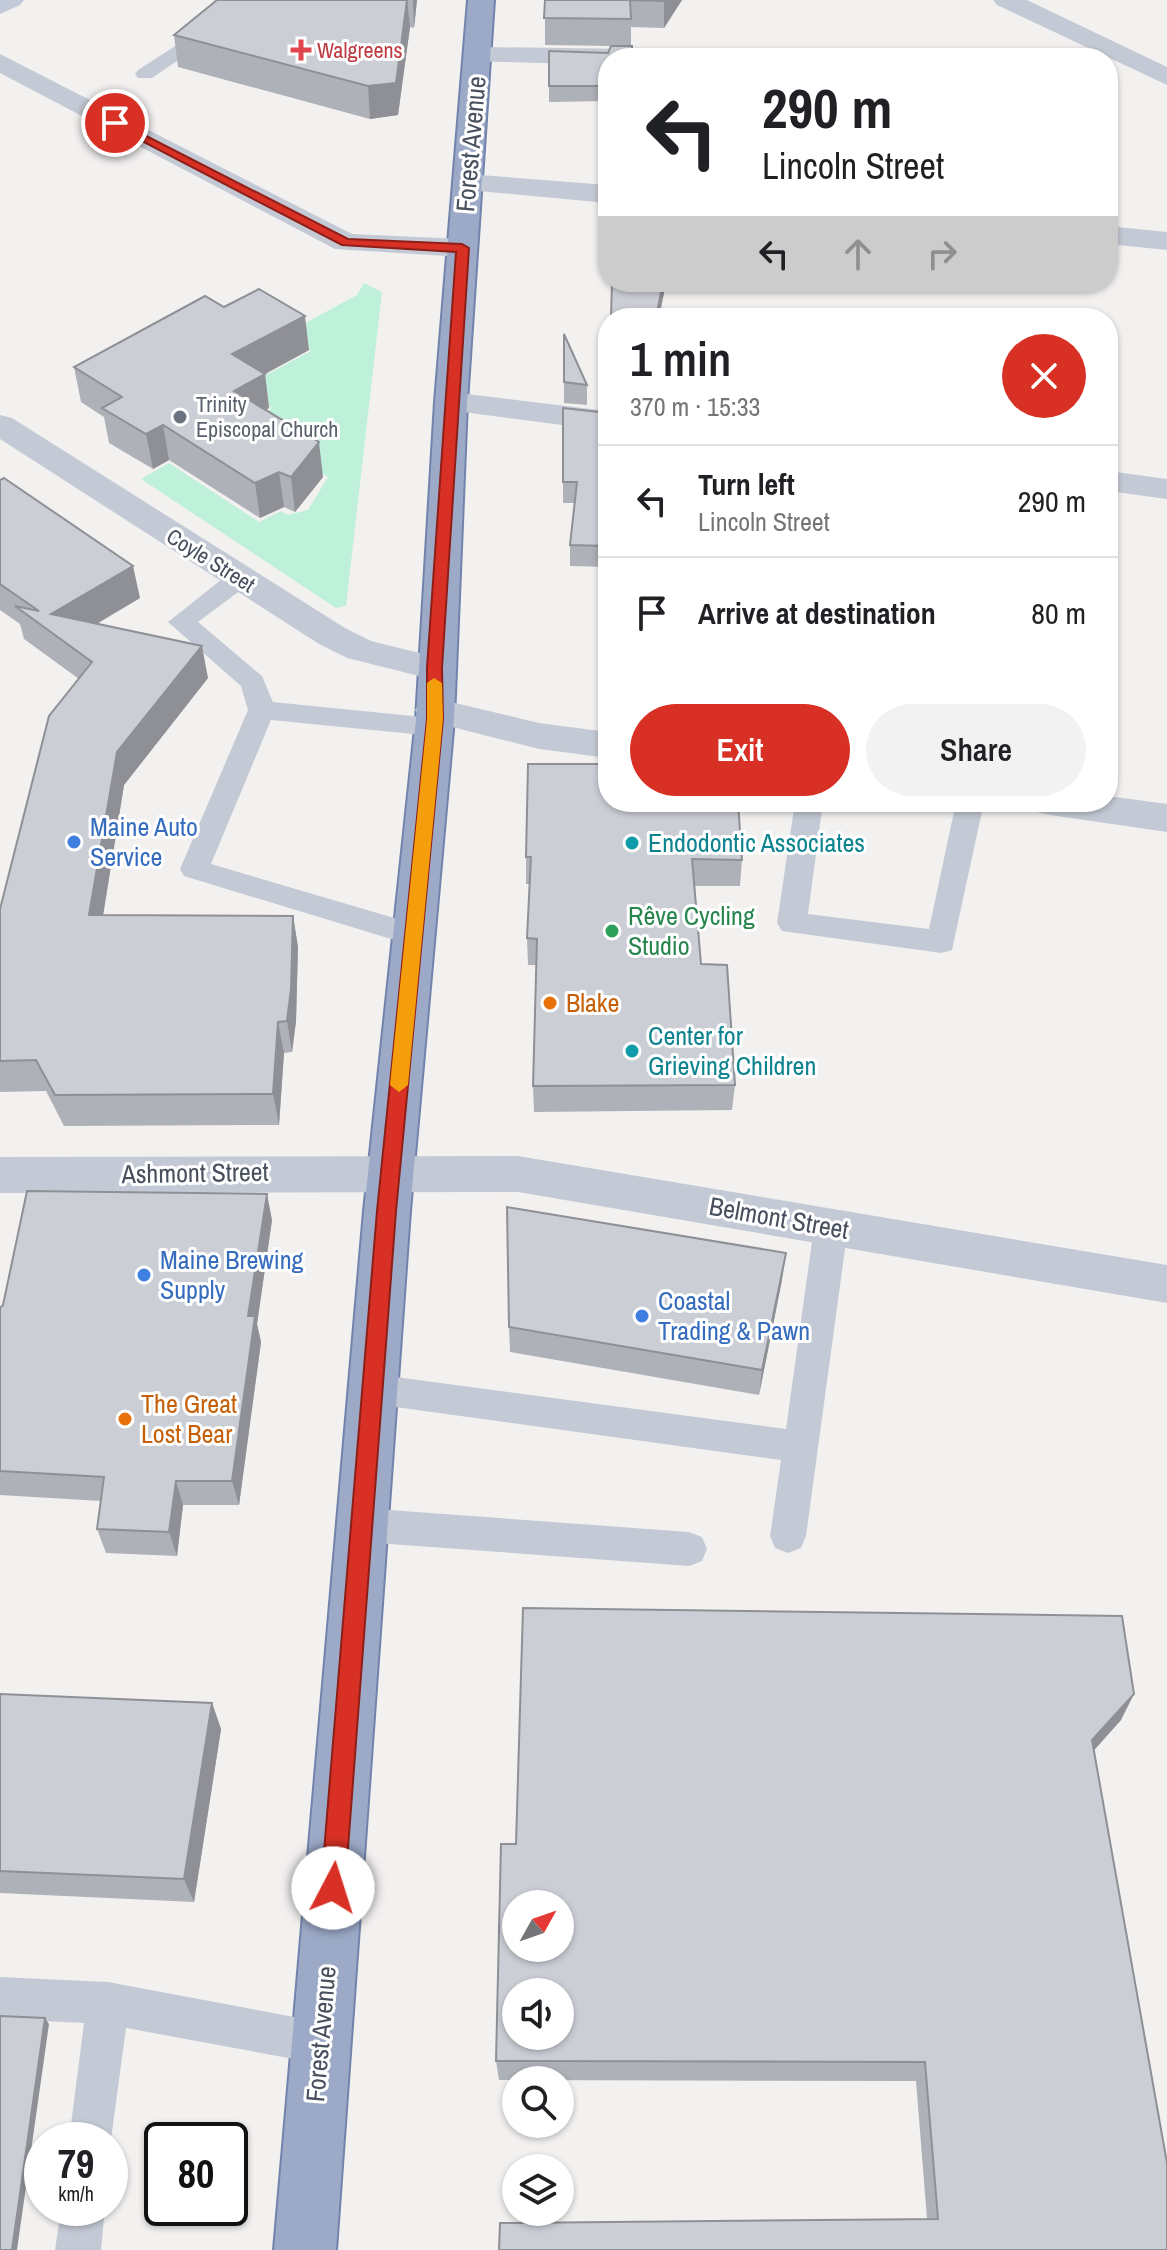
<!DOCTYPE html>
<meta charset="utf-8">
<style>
:root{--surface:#fff;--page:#f2f2f2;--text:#202124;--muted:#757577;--line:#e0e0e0;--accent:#d93025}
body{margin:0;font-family:"Archivo Narrow",sans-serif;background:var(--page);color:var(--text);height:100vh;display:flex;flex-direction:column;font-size:30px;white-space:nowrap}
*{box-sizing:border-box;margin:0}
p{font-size:26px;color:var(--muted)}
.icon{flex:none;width:44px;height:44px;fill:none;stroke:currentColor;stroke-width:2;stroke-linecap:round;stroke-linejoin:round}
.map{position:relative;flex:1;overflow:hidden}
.panel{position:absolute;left:598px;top:308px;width:520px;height:504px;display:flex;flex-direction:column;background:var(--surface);border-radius:32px;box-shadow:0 2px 6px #0004}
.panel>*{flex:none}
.guide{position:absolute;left:598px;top:48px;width:520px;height:244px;border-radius:32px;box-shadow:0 2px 6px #0004;background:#fff;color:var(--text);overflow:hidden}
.needle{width:52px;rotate:50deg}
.fabs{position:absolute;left:502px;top:1890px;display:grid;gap:16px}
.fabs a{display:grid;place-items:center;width:72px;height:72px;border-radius:50%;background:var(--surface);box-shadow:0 2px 6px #0004;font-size:40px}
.speed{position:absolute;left:24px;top:2122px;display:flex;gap:16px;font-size:40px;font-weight:700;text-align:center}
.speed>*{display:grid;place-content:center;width:104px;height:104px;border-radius:50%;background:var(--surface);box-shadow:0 2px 6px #0004;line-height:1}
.speed small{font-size:20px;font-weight:400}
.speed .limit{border:4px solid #111;border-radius:12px;background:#fff;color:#111}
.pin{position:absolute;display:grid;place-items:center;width:68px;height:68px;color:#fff;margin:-34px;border:4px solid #fff;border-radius:50%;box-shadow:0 2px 8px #0007}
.me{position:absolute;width:88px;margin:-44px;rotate:5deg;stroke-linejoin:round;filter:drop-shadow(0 0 6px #0008)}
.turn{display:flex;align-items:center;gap:28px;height:168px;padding:0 32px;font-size:36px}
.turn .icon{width:104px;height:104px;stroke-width:2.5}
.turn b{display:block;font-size:56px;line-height:68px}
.lanes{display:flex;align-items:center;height:76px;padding:0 32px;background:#0003;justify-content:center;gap:40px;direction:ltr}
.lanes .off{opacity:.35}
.round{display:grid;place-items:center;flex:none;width:84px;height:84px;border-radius:42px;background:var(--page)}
.headline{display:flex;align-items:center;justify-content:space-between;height:136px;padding:0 32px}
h1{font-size:48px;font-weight:600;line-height:60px}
.button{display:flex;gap:16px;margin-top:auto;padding:16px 32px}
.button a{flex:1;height:92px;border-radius:48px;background:var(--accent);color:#fff;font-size:32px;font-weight:600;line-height:92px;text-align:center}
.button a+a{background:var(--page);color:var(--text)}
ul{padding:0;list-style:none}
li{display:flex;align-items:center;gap:24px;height:112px;padding:0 32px;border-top:2px solid var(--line)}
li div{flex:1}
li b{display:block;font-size:30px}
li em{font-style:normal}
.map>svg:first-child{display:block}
.green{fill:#bff0da}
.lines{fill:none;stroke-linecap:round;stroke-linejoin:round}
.trunk-casing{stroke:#7284ac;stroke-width:4}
.service{fill:#c4cad5;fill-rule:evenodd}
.minor{fill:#c4cad5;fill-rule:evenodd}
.secondary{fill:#c3cad9;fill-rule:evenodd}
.trunk{fill:#9caac8;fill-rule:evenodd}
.wall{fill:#afb1b8}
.shaded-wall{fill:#8f9096}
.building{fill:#ccced6;stroke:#8f9096;stroke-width:2;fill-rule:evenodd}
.route{fill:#d93025;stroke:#8d1f18;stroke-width:2}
.slow{fill:#f59e0b}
.health-dot{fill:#e0444e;stroke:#fff;stroke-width:3}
.worship-dot{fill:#6b7280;stroke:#fff;stroke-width:3}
.shop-dot{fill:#3f7fe0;stroke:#fff;stroke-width:3}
.culture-dot{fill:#0f9aa8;stroke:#fff;stroke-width:3}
.leisure-dot{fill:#2e9e5b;stroke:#fff;stroke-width:3}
.food-dot{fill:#e8710a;stroke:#fff;stroke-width:3}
.labels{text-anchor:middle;stroke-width:6;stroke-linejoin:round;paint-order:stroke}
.far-health-label{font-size:22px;fill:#be3a42;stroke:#fff;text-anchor:start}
.far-worship-label{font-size:22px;fill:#5b616d;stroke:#fff;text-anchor:start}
.far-street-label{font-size:22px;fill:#48505e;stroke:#fff}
.street-label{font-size:26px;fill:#48505e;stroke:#fff}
.shop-label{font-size:26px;fill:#366cbe;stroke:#fff;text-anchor:start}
.culture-label{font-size:26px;fill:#0d838f;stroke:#fff;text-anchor:start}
.leisure-label{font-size:26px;fill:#27864d;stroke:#fff;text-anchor:start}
.food-label{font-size:26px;fill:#c56008;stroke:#fff;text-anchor:start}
</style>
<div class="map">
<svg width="1167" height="2250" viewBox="0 0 1167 2250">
<rect width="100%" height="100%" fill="#f3f1f0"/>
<polygon class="green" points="364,283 382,292 346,606 336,608 141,479 169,463 259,522 281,511 288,515 308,510 328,477 244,425 272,408 242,388 311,351 285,334 357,295"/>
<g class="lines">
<defs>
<polygon id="trunk" points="468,0 494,0 467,402 454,719 410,1211 336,2250 274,2250 364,1211 416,719 435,402"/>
</defs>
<use href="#trunk" class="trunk-casing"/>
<g class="service">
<polygon points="211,23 221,29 218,33 152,78 138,78 135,74 138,70"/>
<polygon points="240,570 249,572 253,578 249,584 198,622 262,676 273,702 433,718 443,720 447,727 443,734 433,736 271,720 211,864 425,927 429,935 425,943 414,946 184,876 180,869 248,710 241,686 168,622 231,572"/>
<polygon points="795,802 823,802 808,914 929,929 956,802 984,802 952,950 941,953 782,931 777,923"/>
<polygon points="831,1213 843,1217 848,1227 806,1536 801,1548 788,1553 775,1548 770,1536 781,1460 373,1404 361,1400 355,1389 361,1378 373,1374 786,1429 814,1227 819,1217"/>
<polygon points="362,1508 689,1532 702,1537 707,1549 702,1561 689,1566 362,1542 349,1537 344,1525 349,1513"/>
<polygon points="0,1977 108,1982 321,2022 336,2028 342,2043 336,2058 321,2064 126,2028 110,2147 110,2140 69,2140 84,2023 0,2019"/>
<polygon points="61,2208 105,2208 101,2250 55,2250"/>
</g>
<g class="minor">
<polygon points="993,0 1027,0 1167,67 1167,85 997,5"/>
<polygon points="480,47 707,50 716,52 720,58 608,58 608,65 471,61 467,55 471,49"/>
<polygon points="0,54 352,234 462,239 473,242 477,248 473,254 462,257 335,249 0,73"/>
<polygon points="467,174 608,185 608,203 457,189 453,183 457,177"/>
<polygon points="1108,226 1167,232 1167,250 1108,244"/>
<polygon points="451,392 608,411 608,431 440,409 435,402 440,395"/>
<polygon points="0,415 12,418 345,628 371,641 448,660 453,668 448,676 435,680 347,658 319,644 0,439"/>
<polygon points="1108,471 1167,479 1167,499 1108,491"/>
<polygon points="434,698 539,723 608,732 608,758 539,749 421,719 415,710 421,701"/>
<polygon points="1108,796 1167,804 1167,832 1050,815 1036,812 1031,802 1108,802"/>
<polygon points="518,1156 1167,1265 1167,1303 518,1192 0,1193 0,1157"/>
</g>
<polygon class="secondary" points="0,0 24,0 20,5 0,14"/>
<use href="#trunk" class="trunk"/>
</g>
<g class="wall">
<polygon points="217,0 417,0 414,28 410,27 398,115 370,119 178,67 174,35"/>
<polygon points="545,0 682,0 664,28 631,27 631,46 608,58 608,101 549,102 549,51 608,53 611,46 545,45"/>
<polygon points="612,282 683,282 682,285 666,284 659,318 611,318"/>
<polygon points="224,307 309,350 265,374 269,408 266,410 323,477 295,512 284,507 260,518 169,460 153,469 109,443 104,417 81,402 74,367"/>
<polygon points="564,334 587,385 587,405 564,403"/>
<polygon points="563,408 606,428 608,412 608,567 570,566 570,545 575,503 563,503"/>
<polygon points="0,480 140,598 97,624 208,678 124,785 103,915 293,916 298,947 296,1021 292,1052 284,1053 279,1125 64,1126 46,1091 0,1092 0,909 79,679 24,639 20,624 0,610"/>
<polygon points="526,857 742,860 740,886 695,886 701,964 735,1085 732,1110 534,1112 533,1086 536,965 528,965 527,938 529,884 526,884"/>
<polygon points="272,1220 257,1324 261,1342 239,1505 183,1505 177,1556 106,1553 97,1529 101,1501 0,1495 0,1308"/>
<polygon points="782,1280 759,1395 510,1352 509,1327"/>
<polygon points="0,1694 212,1703 221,1729 194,1902 0,1893"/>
<polygon points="1121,1720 1094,1750 1167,2250 927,2219 916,2081 499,2080 496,2061 516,1844"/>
</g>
<g class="shaded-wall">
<polygon points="407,0 410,27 398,115 370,119 368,86"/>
<polygon points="413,0 417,0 414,28"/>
<polygon points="665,0 682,0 664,28 664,1"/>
<polygon points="663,282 666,282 659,318 656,318"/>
<polygon points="305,316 309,350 265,374 269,408 240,426 234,391 232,354"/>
<polygon points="163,425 169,460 153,469 146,434"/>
<polygon points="319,442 323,477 295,512 291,477"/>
<polygon points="279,472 284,507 260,518 255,483"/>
<polygon points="133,566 140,598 65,642 51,614"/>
<polygon points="202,646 208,678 124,785 98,947 89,915 117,752"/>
<polygon points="293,916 298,947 296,1021 292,1052 287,1021"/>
<polygon points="278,1022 284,1053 279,1125 273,1094"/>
<polygon points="267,1194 272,1220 257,1324 261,1342 239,1505 232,1481 248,1316"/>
<polygon points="786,1253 782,1280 759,1395 762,1370"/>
<polygon points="176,1481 183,1505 177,1556 169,1532"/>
<polygon points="1134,1694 1121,1720 1080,1766 1092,1740"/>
<polygon points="212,1703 221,1729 194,1902 184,1879"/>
<polygon points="45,2018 49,2024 17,2250 12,2250"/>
</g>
<g class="building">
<polygon points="217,0 407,0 396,83 368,86 174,35"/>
<polygon points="545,0 665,0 664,1 630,0 631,19 544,18"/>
<polygon points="611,46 632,46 632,58 608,58 608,86 549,86 549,51 608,53"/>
<polygon points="612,282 663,282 656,318 611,318"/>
<polygon points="259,289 305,316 232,354 265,374 234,391 319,442 291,477 279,472 255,483 163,425 146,434 102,408 122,397 74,367 205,296 224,307"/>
<polygon points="564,334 587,385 564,382"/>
<polygon points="563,408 599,412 606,428 606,413 608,412 608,546 570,545 577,482 563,482"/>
<polygon points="4,478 133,566 51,614 202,646 117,752 89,915 293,916 291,989 287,1021 278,1022 273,1094 55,1095 36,1060 0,1061 0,909 49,716 92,662 15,606 39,611 0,584 0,480"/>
<polygon points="528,764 608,764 608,802 738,802 742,860 692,859 701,964 727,965 735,1085 533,1086 537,939 527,938 531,857 526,857"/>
<polygon points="27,1191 267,1194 248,1316 255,1316 232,1481 176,1481 169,1532 97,1529 104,1477 0,1471 0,1308 3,1305"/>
<polygon points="507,1207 786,1253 762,1370 509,1327"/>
<path d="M 523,1608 L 1122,1616 L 1134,1694 L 1092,1740 L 1167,2163 L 1167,2250 L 499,2250 L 500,2223 L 938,2219 L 925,2062 L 496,2061 L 501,1844 L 516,1844 ZM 516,1904 L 560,1904 L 560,1948 L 516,1948 ZM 516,1992 L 560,1992 L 560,2036 L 516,2036 Z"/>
<polygon points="0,1694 212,1703 184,1879 0,1871"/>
<polygon points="0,2016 45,2018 12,2250 0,2250"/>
</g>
<polygon class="route" points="115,120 348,239 462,244 469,248 442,668 443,719 396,1211 345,1888 341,1896 333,1899 325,1896 321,1888 377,1211 427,719 427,668 456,252 342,245 111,125"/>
<polygon class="slow" points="434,678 442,683 443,719 408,1085 399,1092 390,1085 427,719 427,683"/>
<path class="health-dot" d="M297 38h8v8h8v8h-8v8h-8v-8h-8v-8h8z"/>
<circle class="worship-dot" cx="180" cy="417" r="8"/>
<g class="shop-dot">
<circle cx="74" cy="842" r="8"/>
<circle cx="144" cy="1275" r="8"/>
<circle cx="642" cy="1316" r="8"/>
</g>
<g class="culture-dot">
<circle cx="632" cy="843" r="8"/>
<circle cx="632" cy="1051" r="8"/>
</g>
<circle class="leisure-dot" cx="612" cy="931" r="8"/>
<g class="food-dot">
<circle cx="550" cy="1003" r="8"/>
<circle cx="125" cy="1419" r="8"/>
</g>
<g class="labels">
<g class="far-health-label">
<text x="317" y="58">Walgreens</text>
</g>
<g class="far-worship-label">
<text x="196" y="412">Trinity<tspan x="196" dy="25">Episcopal Church</tspan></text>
</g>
<g class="far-street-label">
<text transform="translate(211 560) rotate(32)" y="8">Coyle Street</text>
</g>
<g class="street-label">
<text transform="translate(471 144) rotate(-85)" y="9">Forest Avenue</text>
<text transform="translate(195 1173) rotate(-1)" y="9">Ashmont Street</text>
<text transform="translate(779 1218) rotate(10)" y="9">Belmont Street</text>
<text transform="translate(321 2034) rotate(-85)" y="9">Forest Avenue</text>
</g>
<g class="shop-label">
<text x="90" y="836">Maine Auto<tspan x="90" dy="30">Service</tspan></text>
<text x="160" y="1269">Maine Brewing<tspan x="160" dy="30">Supply</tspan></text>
<text x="658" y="1310">Coastal<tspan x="658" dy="30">Trading &amp; Pawn</tspan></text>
</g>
<g class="culture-label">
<text x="648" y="852">Endodontic Associates</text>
<text x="648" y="1045">Center for<tspan x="648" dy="30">Grieving Children</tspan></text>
</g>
<g class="leisure-label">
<text x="628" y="925">Rêve Cycling<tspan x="628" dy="30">Studio</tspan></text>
</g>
<g class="food-label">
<text x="566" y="1012">Blake</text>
<text x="141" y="1413">The Great<tspan x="141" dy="30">Lost Bear</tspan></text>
</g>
</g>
</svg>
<div class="fabs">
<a><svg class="needle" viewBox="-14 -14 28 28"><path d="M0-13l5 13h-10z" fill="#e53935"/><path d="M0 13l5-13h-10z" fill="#757577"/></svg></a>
<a><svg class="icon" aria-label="sound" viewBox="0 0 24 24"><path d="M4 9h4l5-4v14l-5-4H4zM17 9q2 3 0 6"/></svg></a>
<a><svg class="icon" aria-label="search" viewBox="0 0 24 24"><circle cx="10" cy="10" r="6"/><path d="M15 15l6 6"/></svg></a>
<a><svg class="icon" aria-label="layers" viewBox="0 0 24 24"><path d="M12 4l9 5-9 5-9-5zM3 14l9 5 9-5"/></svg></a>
</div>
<div class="speed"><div>79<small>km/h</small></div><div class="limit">80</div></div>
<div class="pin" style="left:115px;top:123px;background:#d93025"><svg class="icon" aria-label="arrive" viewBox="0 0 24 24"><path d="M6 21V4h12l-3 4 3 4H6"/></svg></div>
<svg class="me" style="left:333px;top:1888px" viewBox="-20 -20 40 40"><circle r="19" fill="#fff"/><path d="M0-13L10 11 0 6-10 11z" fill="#d93025"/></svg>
<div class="guide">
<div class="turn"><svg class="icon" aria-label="left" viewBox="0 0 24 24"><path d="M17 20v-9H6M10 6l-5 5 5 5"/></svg><div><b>290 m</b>Lincoln Street</div></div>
<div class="lanes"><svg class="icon" aria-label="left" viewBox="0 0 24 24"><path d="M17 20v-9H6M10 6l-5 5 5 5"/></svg><svg class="icon off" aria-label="ahead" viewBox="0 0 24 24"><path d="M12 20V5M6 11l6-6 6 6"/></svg><svg class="icon off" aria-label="right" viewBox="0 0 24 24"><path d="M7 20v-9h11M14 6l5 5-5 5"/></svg></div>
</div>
<section class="panel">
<div class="headline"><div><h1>1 min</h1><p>370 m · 15:33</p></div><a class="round" style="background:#d93025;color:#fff"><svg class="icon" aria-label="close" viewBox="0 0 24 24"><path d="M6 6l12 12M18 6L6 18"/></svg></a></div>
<ul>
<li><svg class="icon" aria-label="left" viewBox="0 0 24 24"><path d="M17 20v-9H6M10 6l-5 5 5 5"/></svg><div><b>Turn left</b><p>Lincoln Street</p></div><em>290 m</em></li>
<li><svg class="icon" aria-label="arrive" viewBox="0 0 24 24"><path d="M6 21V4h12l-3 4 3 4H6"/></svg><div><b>Arrive at destination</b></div><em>80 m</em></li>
</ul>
<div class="button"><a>Exit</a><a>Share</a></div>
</section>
</div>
